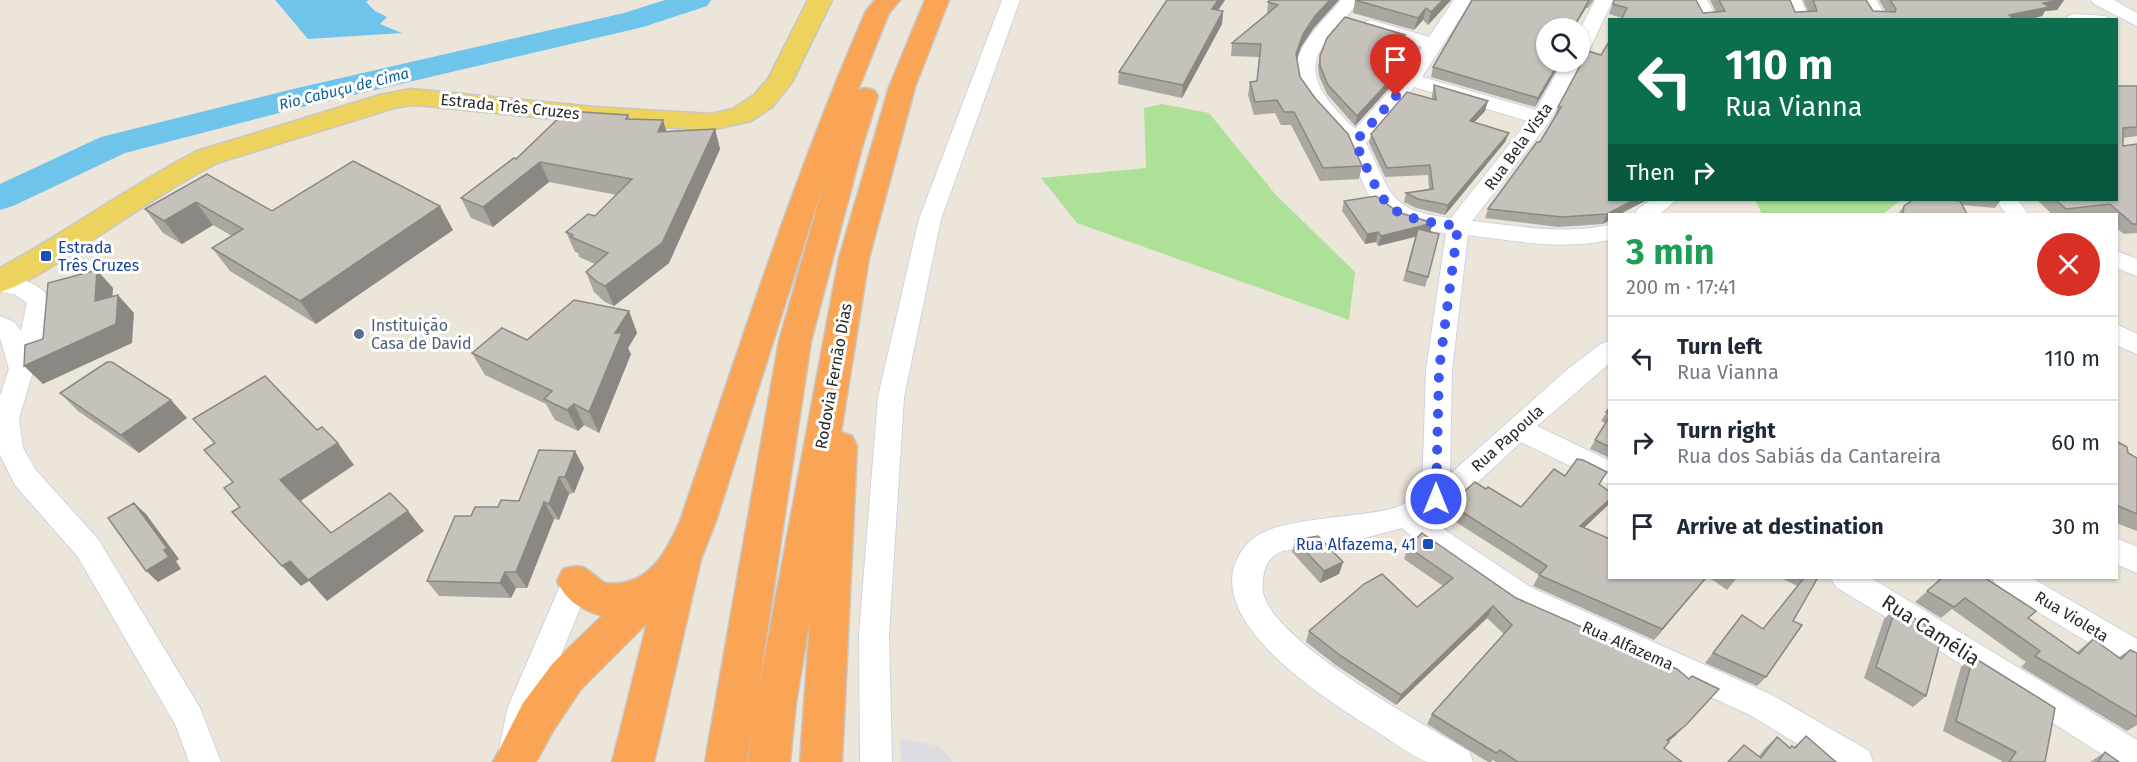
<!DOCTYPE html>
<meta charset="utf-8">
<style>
:root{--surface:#fff;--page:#f2f2f3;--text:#1f2937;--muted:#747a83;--line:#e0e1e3}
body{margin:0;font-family:"Fira Sans",sans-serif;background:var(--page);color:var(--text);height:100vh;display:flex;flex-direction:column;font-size:22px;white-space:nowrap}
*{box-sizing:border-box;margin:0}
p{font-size:20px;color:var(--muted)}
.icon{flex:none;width:33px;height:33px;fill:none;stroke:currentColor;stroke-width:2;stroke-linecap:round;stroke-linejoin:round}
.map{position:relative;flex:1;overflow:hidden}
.drawer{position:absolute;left:1608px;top:213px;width:510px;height:366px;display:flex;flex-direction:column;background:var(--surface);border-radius:0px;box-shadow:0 2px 4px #0004}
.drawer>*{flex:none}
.guide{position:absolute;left:1608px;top:18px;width:510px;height:183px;border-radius:0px;box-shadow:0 2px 4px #0004;background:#0b6e4f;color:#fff;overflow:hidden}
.buttons{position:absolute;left:1536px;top:18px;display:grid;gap:12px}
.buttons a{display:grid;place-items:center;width:54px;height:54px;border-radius:50%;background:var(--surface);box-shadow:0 2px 4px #0004;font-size:30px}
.pin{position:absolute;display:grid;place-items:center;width:51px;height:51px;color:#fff;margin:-62px -26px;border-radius:50% 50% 50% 0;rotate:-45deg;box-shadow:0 0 6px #0007}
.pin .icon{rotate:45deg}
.me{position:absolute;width:66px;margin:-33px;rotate:0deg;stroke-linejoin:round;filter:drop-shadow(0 0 4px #0008)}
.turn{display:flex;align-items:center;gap:21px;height:126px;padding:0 18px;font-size:27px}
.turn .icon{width:78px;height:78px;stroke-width:2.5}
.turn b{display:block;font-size:42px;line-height:51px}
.then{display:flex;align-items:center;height:57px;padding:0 18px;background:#0003;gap:12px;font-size:22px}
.round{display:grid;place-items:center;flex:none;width:63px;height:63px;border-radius:32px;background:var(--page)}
.headline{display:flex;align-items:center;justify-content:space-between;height:102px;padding:0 18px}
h1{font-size:36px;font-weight:700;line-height:45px;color:#1e9e55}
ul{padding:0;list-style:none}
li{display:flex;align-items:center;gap:18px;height:84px;padding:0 18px;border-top:2px solid var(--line)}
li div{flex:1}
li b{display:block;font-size:22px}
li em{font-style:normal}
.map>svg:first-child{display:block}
.industrial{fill:#dedbe3}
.green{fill:#ade197}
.water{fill:#6fc4eb}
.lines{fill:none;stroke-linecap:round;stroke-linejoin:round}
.river{fill:#6fc4eb;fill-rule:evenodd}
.minor-casing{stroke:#d0d2e1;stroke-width:2}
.major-casing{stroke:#c7c7c7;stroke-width:3}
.highway-casing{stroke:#c7c7c7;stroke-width:3}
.minor{fill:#fff;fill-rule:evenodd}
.major{fill:#edd35d;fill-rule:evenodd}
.highway{fill:#faa556;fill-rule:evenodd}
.wall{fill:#aaa6a0}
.shaded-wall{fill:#8b8782}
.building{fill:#c6c1ba;stroke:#8b8782;stroke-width:1.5}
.route{stroke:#3c56f6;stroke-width:10;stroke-dasharray:0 18}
.transit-dot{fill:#1a4fb4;stroke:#fff;stroke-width:2}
.service-dot{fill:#5c6f8a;stroke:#fff;stroke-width:2}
.labels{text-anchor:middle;stroke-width:6;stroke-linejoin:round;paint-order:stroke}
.far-water-label{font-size:15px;font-style:italic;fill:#106195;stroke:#fff}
.street-label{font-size:16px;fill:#292929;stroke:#fff}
.transit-label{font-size:16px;fill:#164399;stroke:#fff;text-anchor:start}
.service-label{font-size:16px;fill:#4e5e75;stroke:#fff;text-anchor:start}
.near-street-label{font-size:20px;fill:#292929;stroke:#fff}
</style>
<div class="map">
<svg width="2137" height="762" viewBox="0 0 2137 762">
<rect width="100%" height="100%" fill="#ebe5da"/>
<polygon class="industrial" points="900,738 938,746 954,762 901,762"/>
<g class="green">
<polygon points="1162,104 1209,113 1275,194 1355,272 1349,320 1077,223 1041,178 1146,168 1144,108"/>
<polygon points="1755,200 1901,200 1883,214 1762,214"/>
</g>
<polygon class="water" points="275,0 369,0 366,2 375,11 387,17 380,24 402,33 308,39"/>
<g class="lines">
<polygon class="river" points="665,0 711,0 707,6 643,27 298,108 125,153 13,206 0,210 0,184 101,137 293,89 624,13"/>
<defs>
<g id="minor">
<polygon points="1002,0 1020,0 941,219 904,397 889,635 892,762 860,762 859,635 878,397 919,219"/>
<path d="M 1341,0 L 1360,0 C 1348,17 1330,33 1320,51 C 1303,81 1336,110 1355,129 L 1403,76 L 1422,47 L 1364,30 L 1362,26 L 1364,22 L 1371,20 L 1429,37 L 1454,0 L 1472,0 L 1422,77 L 1536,110 L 1563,62 L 1580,62 L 1580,59 L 1582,62 L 1549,122 L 1472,221 C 1518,226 1564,235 1610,225 L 1610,240 C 1562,250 1516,241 1468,235 L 1452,370 L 1450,474 L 1569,368 L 1601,344 L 1610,341 L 1610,363 L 1537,426 L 1610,461 L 1610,485 L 1521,442 L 1466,493 L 1429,517 L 1448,532 L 1532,588 L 1772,695 L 1869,751 L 1873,762 L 1827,762 L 1750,715 L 1512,606 L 1428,550 L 1402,528 L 1364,538 L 1282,551 C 1269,557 1264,566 1263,580 C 1263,584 1262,590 1263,593 C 1275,643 1423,724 1469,751 L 1473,762 C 1459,762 1442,762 1428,762 C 1416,759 1386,737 1373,729 C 1325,699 1184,611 1249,542 C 1274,516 1358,519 1394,508 C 1404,505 1413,499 1422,494 L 1426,370 L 1446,233 C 1423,230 1394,227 1378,209 C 1365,194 1357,165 1347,147 C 1332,122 1292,101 1296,68 C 1298,42 1326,19 1341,0 ZM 1414,87 L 1528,121 L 1451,218 C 1388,211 1392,194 1366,143 Z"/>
<polygon points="1595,0 1613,0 1590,48 1587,52 1580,54 1580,30"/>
<polygon points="1689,0 1707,0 1718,20 1699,20"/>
<polygon points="1783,0 1801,0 1810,20 1791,20"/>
<polygon points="1858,0 1876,0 1888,20 1869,20"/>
<polygon points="2091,0 2114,0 2137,13 2137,26 2094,4"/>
<polygon points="2075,14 2106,16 2108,20 2066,20 2068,16"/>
<polygon points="1651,200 1676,200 1660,214 1635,214 1638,209"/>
<polygon points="1996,200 2018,200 2028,214 2006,214"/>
<polygon points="2116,251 2137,259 2137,276 2116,268"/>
<path d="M 0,276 C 21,278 40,282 51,301 L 49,319 L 19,418 L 23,448 L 35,469 L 98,539 L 200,708 L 221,762 L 189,762 L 176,726 L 78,557 L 15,485 L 0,455 L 0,396 L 9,369 L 0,338 L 0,316 L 14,322 L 21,331 L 27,303 L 14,294 L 0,292 Z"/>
<polygon points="2116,324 2137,334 2137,354 2116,345"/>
<polygon points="2116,538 2137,547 2137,573 2116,564"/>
<polygon points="576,568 586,572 591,581 540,707 528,762 496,762 508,707 566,572"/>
<polygon points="1831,578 1871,578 2137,740 2137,762 2114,762 1909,631 1836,587"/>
<polygon points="1992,578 2032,578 2137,639 2137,669 2126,665 1997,587"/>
</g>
<path id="major" d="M 808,0 L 832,0 L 792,82 L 772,107 L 751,121 L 711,130 L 594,123 L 427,106 L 411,105 L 394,108 L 217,163 C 169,188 125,219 80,248 C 56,264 28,283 0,292 L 0,268 C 67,232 129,186 197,151 L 380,95 L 411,89 L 594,107 L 711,114 L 733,109 L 754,95 L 768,79 Z"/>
<path id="highway" d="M 875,0 L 900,0 L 889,13 L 858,90 L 865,88 L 874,90 L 878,96 L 863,144 L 811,341 L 759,687 L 839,258 L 889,87 L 925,0 L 949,0 L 915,87 L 869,258 L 841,432 L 852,436 L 857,446 L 842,762 L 800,762 L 810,619 L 796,703 L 790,762 L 748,762 L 752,731 L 747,762 L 705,762 L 779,341 L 825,179 L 716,521 L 701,559 L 654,762 L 612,762 L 647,623 L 581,689 L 553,731 L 536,762 L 493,762 L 523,703 L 553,663 L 602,616 C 581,609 567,602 557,581 L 563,569 C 586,561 587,571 605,583 C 647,588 665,555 680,521 C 739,350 793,177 866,11 Z"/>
</defs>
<use href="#minor" class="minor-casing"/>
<use href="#major" class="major-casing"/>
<use href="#highway" class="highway-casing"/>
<use href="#minor" class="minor"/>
<use href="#major" class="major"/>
<use href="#highway" class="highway"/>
</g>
<g class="wall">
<polygon points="1167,0 1225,0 1218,10 1223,11 1222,24 1182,98 1118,84 1119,72"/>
<polygon points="1270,0 1313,29 1301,47 1297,59 1300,77 1362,166 1359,179 1320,181 1291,125 1281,125 1275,113 1254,115 1248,95 1250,82 1257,81 1259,57 1231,56 1232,43 1267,15 1268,2"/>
<polygon points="1355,0 1451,0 1428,25 1423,20 1414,30 1353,13"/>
<polygon points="1472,0 1594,0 1588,8 1586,8 1546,62 1561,62 1535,107 1431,77 1433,67"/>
<polygon points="1614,0 1703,13 1716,12 1710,0 1790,0 1795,12 1808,11 1803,0 1866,0 1873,11 1886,12 1879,0 2064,0 2057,10 2045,11 2042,16 2027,20 1621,20 1622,18 1609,14"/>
<polygon points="1403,44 1389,60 1402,64 1399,73 1390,87 1355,126 1327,94 1319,76 1318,66 1320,56"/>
<polygon points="1601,55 1610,200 1647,200 1620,214 1610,214 1603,224 1558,227 1485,218 1488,209 1540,142 1556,117 1555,116 1558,107"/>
<polygon points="1434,85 1485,111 1474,122 1509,133 1505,142 1445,215 1416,208 1404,202 1406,193 1429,189 1428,175 1385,177 1369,143 1371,134 1432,99 1432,95"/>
<polygon points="2116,86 2137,86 2137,136 2123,138 2123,146 2137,144 2137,233 2124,234 2116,228 2116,214 2052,214 2037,200 2116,200"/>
<polygon points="628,115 630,119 663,120 666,131 715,129 720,149 669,263 614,306 605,302 594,292 586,272 595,264 579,257 578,253 575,252 566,232 595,216 617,195 549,182 493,227 471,218 461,198 516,159"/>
<polygon points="207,174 272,211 453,230 316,324 230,271 212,248 232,236 213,225 182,244 163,233 145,209"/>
<polygon points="1913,200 2001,200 1995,208 1962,205 1967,214 1899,214 1899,212 1904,206"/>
<polygon points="1344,201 1398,212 1430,232 1428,277 1425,287 1403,281 1415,237 1378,246 1376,242 1365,244 1342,211"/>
<polygon points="629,311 637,333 628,348 631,354 599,433 584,425 578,431 555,420 546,404 485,375 472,353 527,340"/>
<polygon points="60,393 187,418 139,453 78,411"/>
<polygon points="1610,407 1610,458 1590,449 1605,423 1601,421"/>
<polygon points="2116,441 2128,453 2137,458 2137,531 2116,523"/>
<polygon points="575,451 584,468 574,493 569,494 559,520 554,519 527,588 516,588 511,598 439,596 427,581 471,516 519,501"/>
<polygon points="1565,476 1599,484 1610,492 1610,502 1607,506 1584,528 1697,589 1654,640 1533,586 1539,575 1445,515 1450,504 1486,489 1521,507"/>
<polygon points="1295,540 1343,562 1339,574 1320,583 1292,552"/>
<polygon points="1408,547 1676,735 1668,742 1664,748 1682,762 1496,762 1493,760 1491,762 1488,762 1427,724 1432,714 1504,634 1487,618 1396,705 1337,666 1306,642 1309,631 1417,607 1443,586 1404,559"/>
<polygon points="1710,578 1737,578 1727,590"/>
<polygon points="1781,578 1815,578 1766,677 1757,686 1705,663 1742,615 1763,629 1797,586"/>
<polygon points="1942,578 1985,578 2028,618 2077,652 2093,639 2119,657 2130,650 2137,653 2137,725 2127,731 2021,667 2026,662 1952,609 1941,618 1915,602"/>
<polygon points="1896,607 1926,696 1913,707 1864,678 1884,619"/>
<polygon points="1973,657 2045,762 2001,762 2002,761 1943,731 1961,667"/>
<polygon points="1806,736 1836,762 1727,762 1744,745 1759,756 1766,747 1777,737 1790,748 1794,747"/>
<polygon points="2105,752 2119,762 2090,762"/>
</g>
<g class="shaded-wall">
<polygon points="1218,0 1225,0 1211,21 1212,9"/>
<polygon points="1330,0 1339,0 1313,29 1301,47 1294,67 1296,54 1303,34 1315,16"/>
<polygon points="1443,0 1451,0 1428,25 1431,12"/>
<polygon points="1589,0 1586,8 1574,28 1573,28"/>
<polygon points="2064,0 2057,10 2045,11 2042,16 2027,20 2014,20 2014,19 2009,15 2043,3"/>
<polygon points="1426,8 1423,20 1414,30 1418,18"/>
<polygon points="1223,11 1222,24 1182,98 1183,85"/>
<polygon points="1405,35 1403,44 1382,67 1384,58"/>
<polygon points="1559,62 1561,62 1535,107 1538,98"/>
<polygon points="1402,64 1399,73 1390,87 1355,126 1357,116"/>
<polygon points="1488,101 1485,111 1467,130 1470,121"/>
<polygon points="663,120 669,140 658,132"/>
<polygon points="715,129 720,149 669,263 614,306 605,286"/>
<polygon points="1509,133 1505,142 1445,215 1448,205"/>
<polygon points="540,162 549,182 493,227 483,207"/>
<polygon points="1634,200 1647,200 1620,214 1610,214 1610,220 1603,224 1607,214"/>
<polygon points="196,202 213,225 182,244 164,221"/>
<polygon points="440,206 453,230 316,324 300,301"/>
<polygon points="1433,223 1430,233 1378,246 1381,236"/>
<polygon points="1378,232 1376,242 1365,244 1367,234"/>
<polygon points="97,270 113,288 111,320 95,301"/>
<polygon points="118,295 134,313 132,343 43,384 24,366"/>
<polygon points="629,311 637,333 628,348 631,354 599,433 589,412 615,333"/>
<polygon points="171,400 187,418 139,453 121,435"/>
<polygon points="574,404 584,425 578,431 567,410"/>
<polygon points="338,443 354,465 299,502 280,480"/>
<polygon points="575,451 584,468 574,493 565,477"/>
<polygon points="559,477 569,494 559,520 549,504"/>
<polygon points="1610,499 1610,502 1607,506 1574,537 1580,526"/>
<polygon points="544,502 554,519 527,588 516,572"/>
<polygon points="134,503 146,514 179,559 176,561 181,569 158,582 146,571"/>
<polygon points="408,511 424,531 327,601 309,581 301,586 282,566 290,561"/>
<polygon points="1343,562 1339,574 1320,583 1324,571"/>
<polygon points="505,572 516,588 511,598 500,583"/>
<polygon points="1705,579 1697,589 1654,640 1662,629"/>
<polygon points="1493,606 1487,618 1396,705 1401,695"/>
<polygon points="1719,689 1676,735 1658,750 1667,740"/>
</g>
<g class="building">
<polygon points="1167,0 1218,0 1212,9 1223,11 1183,85 1119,72"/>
<polygon points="1270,0 1330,0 1315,16 1303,34 1296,54 1300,77 1315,98 1348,134 1362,166 1323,168 1294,112 1284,112 1277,100 1255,102 1250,82 1257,81 1261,44 1232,43 1278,5 1268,2"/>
<polygon points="1355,0 1443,0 1431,12 1426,8 1418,18"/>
<polygon points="1472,0 1589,0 1573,28 1546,28 1546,62 1559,62 1538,98 1433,67"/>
<polygon points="1614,0 1696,0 1703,13 1725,11 1719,0 1790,0 1795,12 1817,11 1813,0 1866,0 1873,11 1895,12 1896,9 1890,0 2064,0 2043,3 2049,7 2009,15 2014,19 1992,19 1993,20 1621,20 1627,8 1613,4"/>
<polygon points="1345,17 1405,35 1384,58 1402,64 1393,77 1357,116 1328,85 1320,66 1320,56 1327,38"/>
<polygon points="1610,40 1610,200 1634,200 1607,214 1562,217 1488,209 1537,142 1540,142 1561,107 1558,107 1588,51 1601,55"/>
<polygon points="1434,85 1488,101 1470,121 1509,133 1448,205 1418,199 1406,193 1433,189 1430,165 1387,168 1371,134 1407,92 1436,100"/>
<polygon points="2117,86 2137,86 2137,127 2123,128 2123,146 2137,144 2137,224 2133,224 2110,204 2066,209 2056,200 2116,200"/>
<polygon points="566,111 628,115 626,119 663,120 658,132 715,129 662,243 605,286 597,282 586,272 608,253 571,237 573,235 566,232 588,214 595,216 632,179 540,162 483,207 461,198 514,158 516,159"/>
<polygon points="353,161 440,206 300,301 212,248 243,229 196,202 164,221 145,209 207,174 272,211"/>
<polygon points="1376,196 1398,212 1433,223 1381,236 1378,232 1367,234 1344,201"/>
<polygon points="1913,200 1951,200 1960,201 1967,214 1903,214 1904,206"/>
<polygon points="1418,229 1439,234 1428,277 1407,271"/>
<polygon points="97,270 95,301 118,295 116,324 24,366 25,345 43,339 48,283"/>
<polygon points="574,300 629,311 615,333 622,333 589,412 574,404 567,410 544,399 552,391 472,353 502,328 527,340"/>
<polygon points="107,362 112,362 171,400 121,435 60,393"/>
<polygon points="265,376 317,430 322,427 338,443 280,480 331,533 390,493 408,511 308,580 290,561 282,566 232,512 240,507 224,488 233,482 204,450 215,443 193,419"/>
<polygon points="1610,407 1610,414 1606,412"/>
<polygon points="1610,416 1610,447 1595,440"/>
<polygon points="2116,441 2127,447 2128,453 2137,458 2137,514 2116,505"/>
<polygon points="539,450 575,451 565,477 559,477 549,504 544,502 516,572 505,572 500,583 427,581 455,516 471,516 475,507 498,507 501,500 519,501"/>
<polygon points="1577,459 1583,460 1607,472 1599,484 1610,492 1610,499 1580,526 1610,539 1610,578 1703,578 1705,579 1662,629 1539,575 1547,566 1450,504 1475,482 1486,489 1488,487 1521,507 1554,469 1565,476"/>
<polygon points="134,503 167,548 164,550 169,557 146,571 108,518"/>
<polygon points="1422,533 1516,598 1677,669 1689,679 1692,676 1719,689 1686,725 1667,740 1669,742 1664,748 1682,762 1518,762 1500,750 1496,753 1432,714 1512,625 1493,606 1401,695 1341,656 1309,631 1364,584 1382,574 1417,607 1453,578 1408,547"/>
<polygon points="1318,536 1343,562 1324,571 1295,540"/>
<polygon points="1804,578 1815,578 1817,579 1793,621 1802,625 1766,677 1713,653 1742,615 1763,629"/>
<polygon points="1942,578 1986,578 1985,578 2036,611 2028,618 2079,654 2093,639 2121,659 2130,650 2137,653 2137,717 2035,656 2040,651 1965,598 1954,607 1927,591"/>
<polygon points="1896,607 1942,635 1926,696 1876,667"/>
<polygon points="1973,657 2055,708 2045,762 2009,762 2016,752 1956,721"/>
<polygon points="1806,736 1836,762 1728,762 1744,745 1761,758 1777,737 1790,748 1792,746 1795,748"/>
<polygon points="2105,752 2119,762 2098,762"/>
</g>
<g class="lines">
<path class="route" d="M 1396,96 L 1355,142 C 1386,209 1382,217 1458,226 L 1439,370 L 1436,499"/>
</g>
<g class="transit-dot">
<rect x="40" y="250" width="12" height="12" rx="3"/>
<rect x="1422" y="538" width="12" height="12" rx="3"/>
</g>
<circle class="service-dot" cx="359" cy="334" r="6"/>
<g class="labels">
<g class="far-water-label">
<text transform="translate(344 89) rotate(-14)" y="5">Rio Cabuçu de Cima</text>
</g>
<g class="street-label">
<text transform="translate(510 106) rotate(6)" y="6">Estrada Três Cruzes</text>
<text transform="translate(1518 146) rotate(-54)" y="6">Rua Bela Vista</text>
<text transform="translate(833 376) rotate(-80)" y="6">Rodovia Fernão Dias</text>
<text transform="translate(1507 438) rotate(-42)" y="6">Rua Papoula</text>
<text transform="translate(2072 616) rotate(31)" y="6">Rua Violeta</text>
<text transform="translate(1628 645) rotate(24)" y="6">Rua Alfazema</text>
</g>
<g class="transit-label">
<text x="58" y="253">Estrada<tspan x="58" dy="18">Três Cruzes</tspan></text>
<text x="1416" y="550" text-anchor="end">Rua Alfazema, 41</text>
</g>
<g class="service-label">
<text x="371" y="331">Instituição<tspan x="371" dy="18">Casa de David</tspan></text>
</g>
<g class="near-street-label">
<text transform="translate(1931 630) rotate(33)" y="7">Rua Camélia</text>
</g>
</g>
</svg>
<div class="buttons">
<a><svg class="icon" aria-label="search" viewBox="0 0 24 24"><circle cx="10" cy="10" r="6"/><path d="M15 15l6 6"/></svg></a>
</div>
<div class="pin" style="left:1396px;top:96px;background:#d93025"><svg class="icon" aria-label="arrive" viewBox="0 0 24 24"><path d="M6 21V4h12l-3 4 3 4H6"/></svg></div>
<svg class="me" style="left:1436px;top:499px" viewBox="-20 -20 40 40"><circle r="17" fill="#3c56f6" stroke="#fff" stroke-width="3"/><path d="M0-11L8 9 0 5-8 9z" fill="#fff"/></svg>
<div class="guide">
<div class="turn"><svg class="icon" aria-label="left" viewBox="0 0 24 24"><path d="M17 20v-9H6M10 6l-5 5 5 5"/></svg><div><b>110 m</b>Rua Vianna</div></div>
<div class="then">Then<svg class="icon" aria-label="right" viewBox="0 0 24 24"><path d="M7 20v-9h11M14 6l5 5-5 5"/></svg></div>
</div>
<section class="drawer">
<div class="headline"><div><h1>3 min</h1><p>200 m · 17:41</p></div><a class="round" style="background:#d93025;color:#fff"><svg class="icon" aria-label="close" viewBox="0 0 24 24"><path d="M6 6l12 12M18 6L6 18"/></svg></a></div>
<ul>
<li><svg class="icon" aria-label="left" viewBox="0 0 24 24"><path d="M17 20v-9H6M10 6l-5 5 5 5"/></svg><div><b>Turn left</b><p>Rua Vianna</p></div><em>110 m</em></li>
<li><svg class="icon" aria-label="right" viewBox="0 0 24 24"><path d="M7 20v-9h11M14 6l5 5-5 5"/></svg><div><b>Turn right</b><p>Rua dos Sabiás da Cantareira</p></div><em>60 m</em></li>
<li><svg class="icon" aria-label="arrive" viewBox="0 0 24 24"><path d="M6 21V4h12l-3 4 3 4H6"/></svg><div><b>Arrive at destination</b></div><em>30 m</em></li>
</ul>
</section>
</div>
